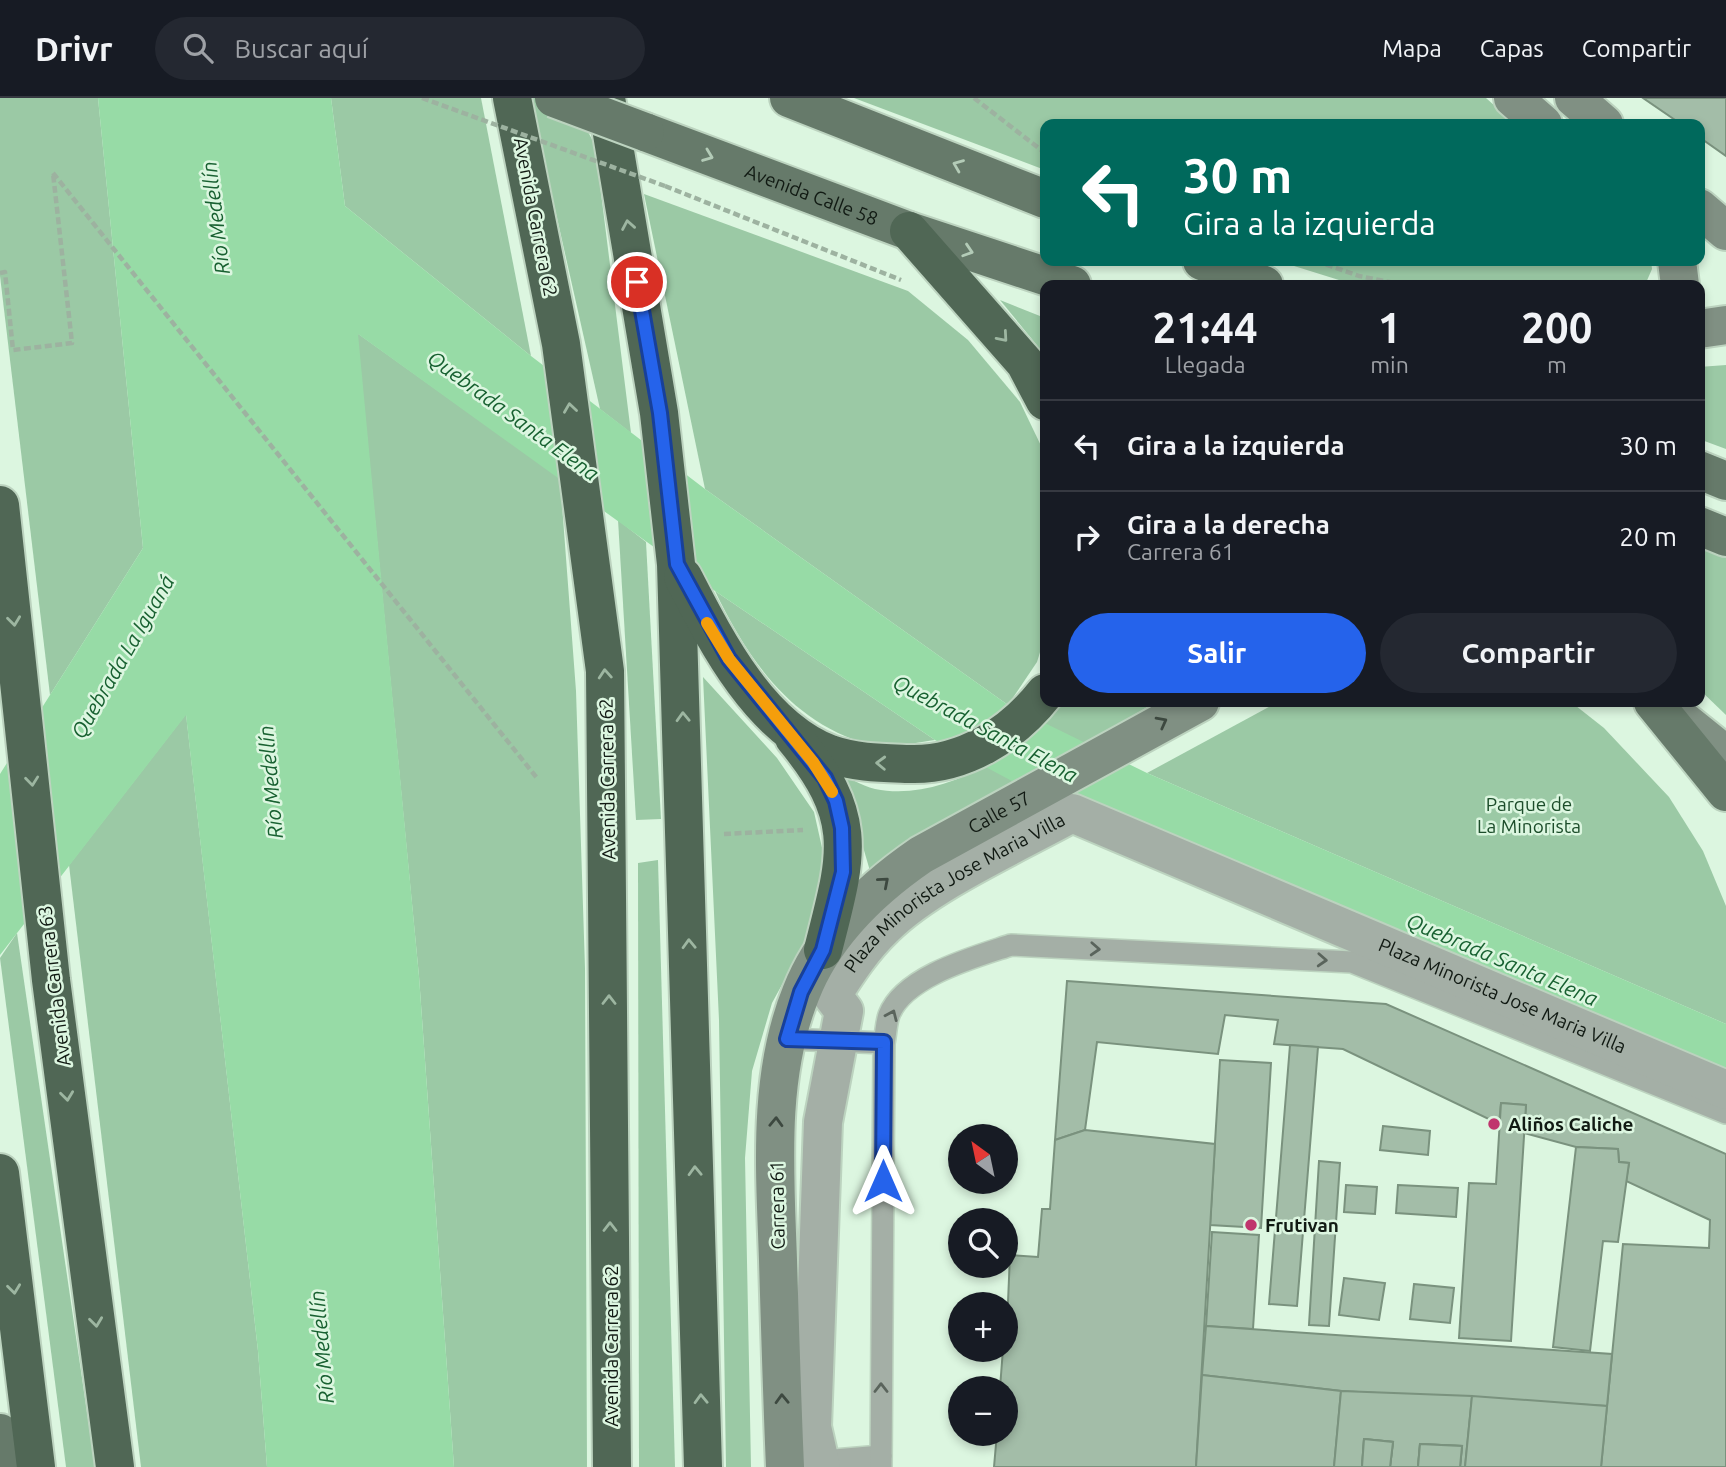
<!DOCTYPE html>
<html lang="es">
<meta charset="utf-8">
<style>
:root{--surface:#171b24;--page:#242831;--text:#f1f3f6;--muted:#9ea1a6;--line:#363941;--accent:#2563eb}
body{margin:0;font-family:Ubuntu,sans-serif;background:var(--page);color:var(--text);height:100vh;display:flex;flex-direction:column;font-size:26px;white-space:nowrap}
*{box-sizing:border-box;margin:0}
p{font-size:23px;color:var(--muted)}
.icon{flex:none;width:38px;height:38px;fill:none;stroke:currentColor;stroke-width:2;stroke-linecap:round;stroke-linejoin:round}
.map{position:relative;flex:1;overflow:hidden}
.sheet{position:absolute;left:1040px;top:182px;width:665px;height:427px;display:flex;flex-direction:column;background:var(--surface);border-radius:14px;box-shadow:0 4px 10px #0003}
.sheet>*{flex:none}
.top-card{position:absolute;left:1040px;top:21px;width:665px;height:147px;border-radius:14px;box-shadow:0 4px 10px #0003;background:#00695c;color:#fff;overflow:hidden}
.needle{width:46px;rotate:327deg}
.buttons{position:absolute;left:948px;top:1026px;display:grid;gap:14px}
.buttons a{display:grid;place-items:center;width:70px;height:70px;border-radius:50%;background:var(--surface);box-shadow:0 4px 10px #0003;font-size:35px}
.pin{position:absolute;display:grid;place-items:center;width:60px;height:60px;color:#fff;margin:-30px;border:4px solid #fff;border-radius:50%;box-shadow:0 2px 7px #0007}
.me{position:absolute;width:77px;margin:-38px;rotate:0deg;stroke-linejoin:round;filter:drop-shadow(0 0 5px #0008)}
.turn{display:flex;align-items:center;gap:24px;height:147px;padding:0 28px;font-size:32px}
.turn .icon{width:91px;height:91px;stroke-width:2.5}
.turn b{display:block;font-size:49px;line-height:60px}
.eta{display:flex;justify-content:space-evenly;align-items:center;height:119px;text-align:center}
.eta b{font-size:42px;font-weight:700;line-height:49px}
.cta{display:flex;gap:14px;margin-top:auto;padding:14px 28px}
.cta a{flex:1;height:80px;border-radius:42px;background:var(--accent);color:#fff;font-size:28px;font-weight:700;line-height:80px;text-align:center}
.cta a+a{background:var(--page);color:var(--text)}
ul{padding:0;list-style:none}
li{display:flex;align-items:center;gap:21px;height:91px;padding:0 28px;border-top:2px solid var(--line)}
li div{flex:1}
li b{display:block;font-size:26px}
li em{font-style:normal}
header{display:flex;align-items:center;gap:42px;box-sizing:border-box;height:98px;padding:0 35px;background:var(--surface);border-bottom:2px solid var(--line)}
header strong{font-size:33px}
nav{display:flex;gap:38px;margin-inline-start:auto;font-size:24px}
.search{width:490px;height:63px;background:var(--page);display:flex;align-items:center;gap:18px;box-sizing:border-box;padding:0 24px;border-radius:38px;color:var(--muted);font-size:26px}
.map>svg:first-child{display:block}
.green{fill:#9bc9a5}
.water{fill:#97dba6}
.building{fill:#a3bda8;stroke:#7a927e;stroke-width:2}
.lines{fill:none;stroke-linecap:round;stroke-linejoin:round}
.lane-casing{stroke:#bcd3bf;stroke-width:24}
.street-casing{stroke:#bcd3bf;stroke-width:42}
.secondary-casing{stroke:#bcd3bf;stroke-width:42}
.primary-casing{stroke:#bcd3bf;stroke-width:42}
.highway-casing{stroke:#bcd3bf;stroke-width:42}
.path{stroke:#9db2a0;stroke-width:4.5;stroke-dasharray:7 3.5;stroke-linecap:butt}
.lane{stroke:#a4afa6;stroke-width:21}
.street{stroke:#a4afa6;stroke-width:38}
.secondary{stroke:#809083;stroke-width:38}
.primary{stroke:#667a6a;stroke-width:38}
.highway{stroke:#506755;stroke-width:38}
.primary-bridge-casing{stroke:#bcd3bf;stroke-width:42;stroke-linecap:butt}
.path-bridge{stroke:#9db2a0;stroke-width:4.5;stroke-dasharray:7 3.5;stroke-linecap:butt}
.primary-bridge{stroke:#667a6a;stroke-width:38}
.oneway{stroke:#b3cbb7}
.oneway2{stroke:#9db6a1}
.oneway3{stroke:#3d4940}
.oneway4{stroke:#5a645c}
.route-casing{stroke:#184099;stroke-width:18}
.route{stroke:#2563eb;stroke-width:12}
.slow{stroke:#f59e0b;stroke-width:12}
.poi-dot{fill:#c0356d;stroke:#dcf6e0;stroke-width:2.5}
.labels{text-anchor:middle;stroke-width:5;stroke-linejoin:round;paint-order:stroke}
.street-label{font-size:19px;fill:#111a13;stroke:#dcf6e0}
.park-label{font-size:19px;fill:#1c4d2a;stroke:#dcf6e0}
.poi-label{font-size:19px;font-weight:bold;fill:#111a13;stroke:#dcf6e0;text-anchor:start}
.water-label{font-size:21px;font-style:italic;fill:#186131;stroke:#dcf6e0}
</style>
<header>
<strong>Drivr</strong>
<div class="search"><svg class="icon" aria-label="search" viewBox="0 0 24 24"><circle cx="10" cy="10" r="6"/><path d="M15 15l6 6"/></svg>Buscar aquí</div>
<nav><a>Mapa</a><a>Capas</a><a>Compartir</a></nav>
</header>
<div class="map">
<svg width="1726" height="1369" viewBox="0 0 1726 1369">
<rect width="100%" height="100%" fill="#dcf6e0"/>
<g class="green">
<polygon points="0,0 98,0 143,450 50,597 0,178"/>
<polygon points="331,0 481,0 531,258 345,108"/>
<polygon points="530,0 570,0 595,47 631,335 600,311"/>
<polygon points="854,0 1486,0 1515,26 1045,26 1045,72"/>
<polygon points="644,96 908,193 968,242 1020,304 1045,356 1045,538 1037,564 1008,607 705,391"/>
<polygon points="1278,163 1651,163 1652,171 1645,187 1355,187"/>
<polygon points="1000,202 1045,220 1045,257 1044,256"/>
<polygon points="357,235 560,380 576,593 585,870 587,1369 454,1369 419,878"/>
<polygon points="1726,267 1726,351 1699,341 1699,269"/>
<polygon points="618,422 646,444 661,721 636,722"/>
<polygon points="1699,450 1726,460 1726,617 1699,591"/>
<path d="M 715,493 L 935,642 C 917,644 888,652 871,647 C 791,625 749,563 715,493 Z"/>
<polygon points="703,579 777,660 814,714 825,763 808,839 772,905 752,973 745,1060 751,1369 726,1369 719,922"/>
<polygon points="1060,604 1156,604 1084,646 1044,628"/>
<polygon points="1278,604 1571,604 1604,630 1669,699 1703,753 1726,808 1726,926 1147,675"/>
<polygon points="186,616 258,1253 267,1369 141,1369 69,767"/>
<path d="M 987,668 L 1020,686 L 925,733 L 870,773 L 850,704 L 834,672 C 847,678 861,688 875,691 C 914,699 952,685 987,668 Z"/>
<polygon points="658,762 675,1369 639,1369 638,765"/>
<polygon points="17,835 95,1369 66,1369 0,860"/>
</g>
<polygon class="water" points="98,0 331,0 345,108 531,258 705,391 1008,607 1147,675 1726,926 1726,992 1072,715 935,642 715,493 358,236 419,878 454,1369 267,1369 258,1253 186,617 0,857 0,676 143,450"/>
<g class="building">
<polygon points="1643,0 1726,0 1726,58 1699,39 1699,26 1681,26"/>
<polygon points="1067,883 1386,906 1726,1056 1726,1369 1601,1369 1623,1146 1709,1150 1710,1122 1626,1083 1629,1065 1619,1064 1618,1051 1576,1049 1524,1035 1526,1007 1501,1005 1499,1026 1343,951 1274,946 1278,922 1225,917 1218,956 1097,944 1085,1032 1055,1042"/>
<polygon points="1290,947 1318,949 1297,1208 1269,1206"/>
<polygon points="1220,962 1271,965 1261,1130 1210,1127"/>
<polygon points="1501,1005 1526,1007 1511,1243 1459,1240 1469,1085 1496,1086"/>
<polygon points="1383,1028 1430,1033 1428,1057 1380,1052"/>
<polygon points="1085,1032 1215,1046 1196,1369 994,1369 997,1335 1006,1335 1006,1290 1000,1290 1003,1251 1006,1251 1010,1157 1038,1159 1042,1111 1050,1111 1055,1042"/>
<polygon points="1576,1049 1618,1051 1619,1064 1629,1065 1618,1144 1603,1143 1590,1253 1553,1249"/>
<polygon points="1319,1063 1340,1065 1329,1228 1309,1227"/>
<polygon points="1346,1087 1377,1089 1375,1116 1344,1114"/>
<polygon points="1398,1087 1458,1090 1456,1119 1396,1115"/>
<polygon points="1212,1134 1259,1137 1253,1231 1206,1228"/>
<polygon points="1344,1180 1385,1185 1379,1222 1339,1217"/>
<polygon points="1414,1186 1454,1190 1450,1225 1410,1221"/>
<polygon points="1206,1228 1612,1256 1607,1308 1341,1293 1202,1277"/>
<polygon points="1202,1277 1341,1293 1334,1369 1196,1369"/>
<polygon points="1341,1293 1472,1298 1465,1369 1460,1369 1462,1348 1420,1346 1418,1369 1390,1369 1393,1344 1364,1341 1362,1369 1334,1369"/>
<polygon points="1472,1298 1607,1308 1601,1369 1465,1369"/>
<polygon points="1364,1341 1393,1344 1390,1369 1362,1369"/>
<polygon points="1364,1341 1393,1344 1390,1369 1362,1369"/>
<polygon points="1420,1346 1462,1348 1460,1369 1418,1369"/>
<polygon points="1420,1346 1462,1348 1460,1369 1418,1369"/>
</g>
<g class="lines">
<defs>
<g id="lane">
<polyline points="787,941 884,945"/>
<polyline points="811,1364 881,1358"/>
<path d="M 881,1369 L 884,945 C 886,936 886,925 889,917 C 904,878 975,859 1011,847 L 1352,864 L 1726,1015"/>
</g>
<g id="street">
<path id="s1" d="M 821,1369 L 812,1329 L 823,1024 L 844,913 L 832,897 C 848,872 863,849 884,829 C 928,785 1016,746 1072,715 L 1726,992"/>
</g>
<g id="secondary">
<polyline points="1513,0 1543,26"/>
<polyline points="1574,0 1604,26"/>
<polyline points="1699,110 1726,133"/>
<polyline points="1677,163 1680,187"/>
<polyline points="1699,231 1726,227"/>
<polyline points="1670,612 1726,657"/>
<path id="s2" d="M 785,1369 C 782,1300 780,1231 778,1162 C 775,1074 767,979 801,895 C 824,836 870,792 921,757 L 1200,604"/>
</g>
<g id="primary">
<polyline points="789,0 1045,101"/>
<path id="s3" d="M 645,34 L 909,133 L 1072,187"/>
<polyline points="1202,163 1264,187"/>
<polyline points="1699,372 1726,383"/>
<polyline points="1699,428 1726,439"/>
<polyline points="1653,604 1726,694"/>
<polyline points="0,1335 12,1369"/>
</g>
<g id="highway">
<polyline points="512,0 561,246 605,573 612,1369"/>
<polyline points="606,0 659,315 676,466 703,1369"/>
<polyline points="909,133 1025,265 1045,303"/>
<polyline points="0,407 51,882 115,1369"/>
<path d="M 683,479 C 716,543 759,629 830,656 C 856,665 882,665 909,666 C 963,668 1012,637 1045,595"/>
<path d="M 794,640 C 861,721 847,757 823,852"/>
<polyline points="0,1075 36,1369"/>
</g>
</defs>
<use href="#lane" class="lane-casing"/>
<use href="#street" class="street-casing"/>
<use href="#secondary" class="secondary-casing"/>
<use href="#primary" class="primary-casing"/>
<use href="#highway" class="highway-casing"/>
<g class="path">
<polyline points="974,0 1045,55"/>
<polyline points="53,75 537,680"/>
<polyline points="665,88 901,182"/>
<polyline points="1316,163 1359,178 1405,187"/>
<polyline points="0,175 5,174 13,252 72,245 53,75"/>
<polyline points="724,736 803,732"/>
</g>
<use href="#lane" class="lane"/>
<use href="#street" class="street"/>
<use href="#secondary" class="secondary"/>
<use href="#primary" class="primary"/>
<use href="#highway" class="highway"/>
<defs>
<polyline id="primary-bridge" points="554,0 645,34"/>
</defs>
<use href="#primary-bridge" class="primary-bridge-casing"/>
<polyline class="path-bridge" points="422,0 665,88"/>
<use href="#primary-bridge" class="primary-bridge"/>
</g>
<defs><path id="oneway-chevron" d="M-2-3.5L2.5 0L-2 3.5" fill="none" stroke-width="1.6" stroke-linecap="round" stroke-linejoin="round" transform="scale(1.75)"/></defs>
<g class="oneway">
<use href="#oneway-chevron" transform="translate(708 58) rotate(21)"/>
<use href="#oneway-chevron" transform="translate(958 67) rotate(-158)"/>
<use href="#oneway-chevron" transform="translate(968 153) rotate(18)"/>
</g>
<g class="oneway2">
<use href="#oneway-chevron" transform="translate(628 127) rotate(-100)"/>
<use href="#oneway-chevron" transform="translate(1003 239) rotate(49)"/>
<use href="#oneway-chevron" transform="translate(570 310) rotate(-98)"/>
<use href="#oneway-chevron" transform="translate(14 523) rotate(83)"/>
<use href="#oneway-chevron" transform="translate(605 576) rotate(-94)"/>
<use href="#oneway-chevron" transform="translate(683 619) rotate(-92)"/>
<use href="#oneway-chevron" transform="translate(881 665) rotate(-178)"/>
<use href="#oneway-chevron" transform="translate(32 683) rotate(84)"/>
<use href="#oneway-chevron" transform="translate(689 846) rotate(-92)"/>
<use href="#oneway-chevron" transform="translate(609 902) rotate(-90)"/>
<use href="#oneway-chevron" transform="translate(67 998) rotate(83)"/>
<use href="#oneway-chevron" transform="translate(695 1073) rotate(-92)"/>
<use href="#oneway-chevron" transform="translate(610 1129) rotate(-90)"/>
<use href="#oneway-chevron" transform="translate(14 1191) rotate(83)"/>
<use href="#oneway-chevron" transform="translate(96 1224) rotate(83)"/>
<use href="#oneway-chevron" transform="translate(701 1301) rotate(-92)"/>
</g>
<g class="oneway3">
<use href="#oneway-chevron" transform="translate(1162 624) rotate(-28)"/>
<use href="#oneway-chevron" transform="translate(884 784) rotate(-41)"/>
<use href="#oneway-chevron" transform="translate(776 1024) rotate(-88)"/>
<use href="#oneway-chevron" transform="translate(782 1301) rotate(-92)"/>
</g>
<g class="oneway4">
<use href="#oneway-chevron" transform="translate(1095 851) rotate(3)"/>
<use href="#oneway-chevron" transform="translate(1322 862) rotate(3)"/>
<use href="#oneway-chevron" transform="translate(892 917) rotate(-66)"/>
<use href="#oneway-chevron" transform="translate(881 1290) rotate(-90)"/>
</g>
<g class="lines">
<defs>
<polyline id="route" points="637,184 660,315 677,466 729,561 825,680 836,703 842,730 843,774 823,852 801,894 787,941 884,944 883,1083"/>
</defs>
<use href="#route" class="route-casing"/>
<use href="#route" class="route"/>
<polyline class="slow" points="707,525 729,561 813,664 832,694"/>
</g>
<g class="poi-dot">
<circle cx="1494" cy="1026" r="7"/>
<circle cx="1251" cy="1127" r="7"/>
</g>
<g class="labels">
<g class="street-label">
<text dy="7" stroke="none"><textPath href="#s3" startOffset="178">Avenida Calle 58</textPath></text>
<text transform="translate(536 119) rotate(79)" y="7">Avenida Carrera 62</text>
<text transform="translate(607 681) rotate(-91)" y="7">Avenida Carrera 62</text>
<text dy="7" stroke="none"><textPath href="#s2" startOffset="752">Calle 57</textPath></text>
<text dy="7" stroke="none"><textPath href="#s1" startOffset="642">Plaza Minorista Jose Maria Villa</textPath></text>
<text transform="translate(54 888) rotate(-97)" y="7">Avenida Carrera 63</text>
<text dy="7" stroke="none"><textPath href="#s1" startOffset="1253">Plaza Minorista Jose Maria Villa</textPath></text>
<text transform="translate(777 1107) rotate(-91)" y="7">Carrera 61</text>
<text transform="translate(611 1248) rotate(-90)" y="7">Avenida Carrera 62</text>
</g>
<g class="park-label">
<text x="1529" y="713">Parque de<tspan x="1529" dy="22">La Minorista</tspan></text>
</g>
<g class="poi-label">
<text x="1508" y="1033">Aliños Caliche</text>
<text x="1265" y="1134">Frutivan</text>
</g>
<g class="water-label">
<text transform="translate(216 120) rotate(-97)" y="7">Río Medellín</text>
<text transform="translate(513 318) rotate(36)" y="7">Quebrada Santa Elena</text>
<text transform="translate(123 559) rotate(-60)" y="7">Quebrada La Iguaná</text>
<text transform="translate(985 631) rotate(28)" y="7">Quebrada Santa Elena</text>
<text transform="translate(271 684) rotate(-95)" y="7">Río Medellín</text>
<text transform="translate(1502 862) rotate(23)" y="7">Quebrada Santa Elena</text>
<text transform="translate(322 1249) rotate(-95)" y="7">Río Medellín</text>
</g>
</g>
</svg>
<div class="buttons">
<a><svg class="needle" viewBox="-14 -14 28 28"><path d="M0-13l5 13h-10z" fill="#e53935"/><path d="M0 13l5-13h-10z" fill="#9ea1a6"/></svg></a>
<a><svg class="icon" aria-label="search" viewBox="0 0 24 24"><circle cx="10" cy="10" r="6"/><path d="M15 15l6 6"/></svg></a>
<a>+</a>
<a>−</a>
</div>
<div class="pin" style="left:637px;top:184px;background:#d93025"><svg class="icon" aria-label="arrive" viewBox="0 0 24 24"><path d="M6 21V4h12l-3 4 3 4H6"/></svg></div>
<svg class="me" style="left:883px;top:1083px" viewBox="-20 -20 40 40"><path d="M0-17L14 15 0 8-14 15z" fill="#2563eb" stroke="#fff" stroke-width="4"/></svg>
<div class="top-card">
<div class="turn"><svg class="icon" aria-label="left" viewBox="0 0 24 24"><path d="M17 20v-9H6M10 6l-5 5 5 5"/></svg><div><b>30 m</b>Gira a la izquierda</div></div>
</div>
<section class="sheet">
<div class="eta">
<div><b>21:44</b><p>Llegada</p></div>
<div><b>1</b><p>min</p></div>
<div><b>200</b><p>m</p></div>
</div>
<ul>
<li><svg class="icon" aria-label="left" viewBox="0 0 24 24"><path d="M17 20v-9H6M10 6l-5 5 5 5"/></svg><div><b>Gira a la izquierda</b></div><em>30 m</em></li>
<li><svg class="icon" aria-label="right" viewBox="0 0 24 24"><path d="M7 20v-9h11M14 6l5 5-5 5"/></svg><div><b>Gira a la derecha</b><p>Carrera 61</p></div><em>20 m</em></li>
</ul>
<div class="cta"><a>Salir</a><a>Compartir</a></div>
</section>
</div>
